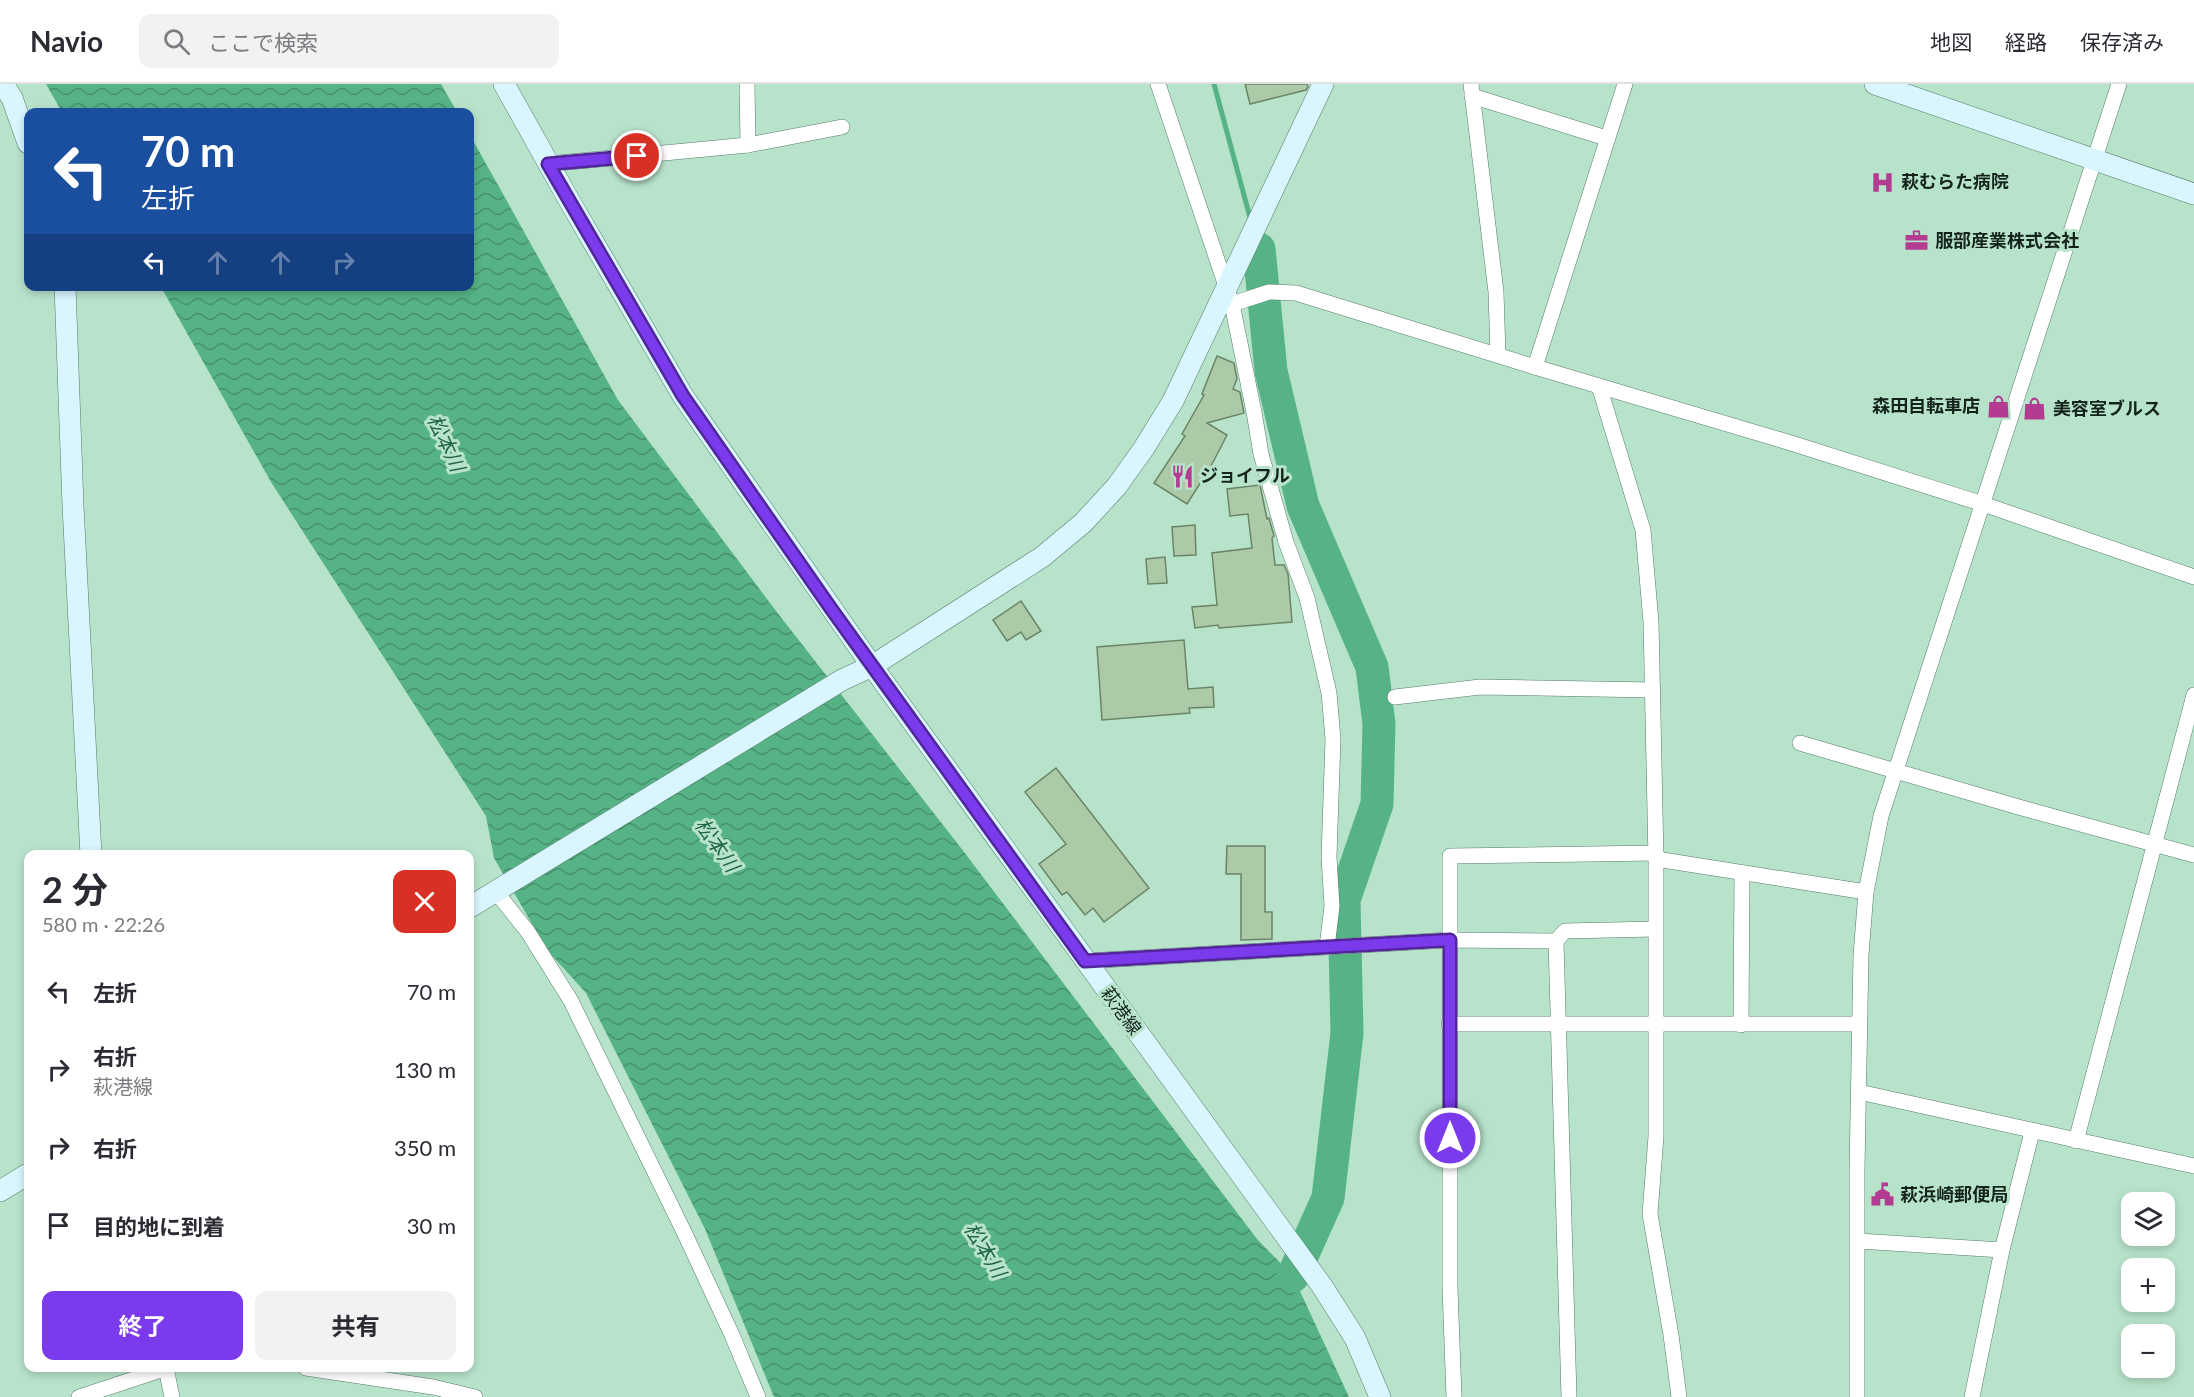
<!DOCTYPE html>
<html lang="ja">
<meta charset="utf-8">
<style>
:root{--surface:#fff;--page:#f2f2f3;--text:#2b2b33;--muted:#7c7c81;--line:#e1e1e2;--accent:#7c3aed}
body{margin:0;font-family:Lato,"Noto Sans JP",sans-serif;background:var(--page);color:var(--text);height:100vh;display:flex;flex-direction:column;font-size:22px;white-space:nowrap}
*{box-sizing:border-box;margin:0}
p{font-size:20px;color:var(--muted)}
.icon{flex:none;width:33px;height:33px;fill:none;stroke:currentColor;stroke-width:2;stroke-linecap:round;stroke-linejoin:round}
.map{position:relative;flex:1;overflow:hidden}
.drawer{position:absolute;left:24px;top:766px;width:450px;height:522px;display:flex;flex-direction:column;background:var(--surface);border-radius:12px;box-shadow:0 3px 9px #0003}
.drawer>*{flex:none}
.top-card{position:absolute;left:24px;top:24px;width:450px;height:183px;border-radius:12px;box-shadow:0 3px 9px #0003;background:#1a4fa0;color:#fff;overflow:hidden}
.controls{position:absolute;left:2121px;top:1108px;display:grid;gap:12px}
.controls a{display:grid;place-items:center;width:54px;height:54px;border-radius:12px;background:var(--surface);box-shadow:0 3px 9px #0003;font-size:30px}
.pin{position:absolute;display:grid;place-items:center;width:51px;height:51px;color:#fff;margin:-26px;border:3px solid #fff;border-radius:50%;box-shadow:0 2px 6px #0007}
.me{position:absolute;width:66px;margin:-33px;rotate:0deg;stroke-linejoin:round;filter:drop-shadow(0 0 4px #0008)}
.turn{display:flex;align-items:center;gap:21px;height:126px;padding:0 18px;font-size:27px}
.turn .icon{width:78px;height:78px;stroke-width:2.5}
.turn b{display:block;font-size:42px;line-height:51px}
.lanes{display:flex;align-items:center;height:57px;padding:0 18px;background:#0003;justify-content:center;gap:30px;direction:ltr}
.lanes .off{opacity:.35}
.round{display:grid;place-items:center;flex:none;width:63px;height:63px;border-radius:12px;background:var(--page)}
.summary{display:flex;align-items:center;justify-content:space-between;height:102px;padding:0 18px}
h1{font-size:36px;font-weight:700;line-height:45px}
.button{display:flex;gap:12px;margin-top:auto;padding:12px 18px}
.button a{flex:1;height:69px;border-radius:12px;background:var(--accent);color:#fff;font-size:24px;font-weight:700;line-height:69px;text-align:center}
.button a+a{background:var(--page);color:var(--text)}
ul{padding:0;list-style:none}
li{display:flex;align-items:center;gap:18px;height:78px;padding:0 18px}
li div{flex:1}
li b{display:block;font-size:22px}
li em{font-style:normal}
header{display:flex;align-items:center;gap:36px;box-sizing:border-box;height:84px;padding:0 30px;background:var(--surface);border-bottom:2px solid var(--line)}
header strong{font-size:28px}
nav{display:flex;gap:33px;margin-inline-start:auto;font-size:21px}
.search{width:420px;height:54px;background:var(--page);display:flex;align-items:center;gap:15px;box-sizing:border-box;padding:0 21px;border-radius:12px;color:var(--muted);font-size:22px}
.map>svg:first-child{display:block}
.water{fill:url(#water-waves)}
.lines{fill:none;stroke-linecap:round;stroke-linejoin:round}
.stream{stroke:#56b386;stroke-width:5}
.river{stroke:#56b386;stroke-width:33}
.building{fill:#adcaa8;stroke:#6a8565;stroke-width:1.5}
.street-casing{stroke:#547c67;stroke-width:16}
.secondary-casing{stroke:#547c67;stroke-width:22}
.street{stroke:#fff;stroke-width:15}
.secondary{stroke:#d9f5fe;stroke-width:21}
.route-casing{stroke:#51269a;stroke-width:15}
.route{stroke:#7c3aed;stroke-width:10}
.labels{text-anchor:middle;stroke-width:6;stroke-linejoin:round;paint-order:stroke}
.poi-label{font-size:18px;font-weight:bold;fill:#14241c;stroke:#b8e3cb;text-anchor:start}
.street-label{font-size:18px;fill:#14241c;stroke:#b8e3cb}
.water-label{font-size:20px;font-style:italic;fill:#216647;stroke:#b8e3cb}
</style>
<header>
<strong>Navio</strong>
<div class="search"><svg class="icon" aria-label="search" viewBox="0 0 24 24"><circle cx="10" cy="10" r="6"/><path d="M15 15l6 6"/></svg>ここで検索</div>
<nav><a>地図</a><a>経路</a><a>保存済み</a></nav>
</header>
<div class="map">
<svg width="2194" height="1313" viewBox="0 0 2194 1313">
<defs>
<pattern id="water-waves" width="16" height="10" patternUnits="userSpaceOnUse" patternTransform="scale(1.5)"><rect width="16" height="10" fill="#56b386"/><path d="M0 5q4-4 8 0t8 0" fill="none" stroke="#46916d"/></pattern>
</defs>
<rect width="100%" height="100%" fill="#b8e3cb"/>
<g class="water">
<polygon points="46,0 441,0 457,28 62,28"/>
<polygon points="470,51 618,316 776,527 961,764 1257,1155 1293,1192 1349,1313 774,1313 705,1145 586,909 547,866 494,774 486,732 271,398 161,203 470,202"/>
</g>
<g class="lines">
<polyline class="stream" points="1214,0 1251,137"/>
<polyline class="river" points="1259,165 1271,287 1303,422 1372,583 1379,640 1377,720 1344,816 1347,949 1328,1114 1293,1192"/>
</g>
<g class="building">
<polygon points="1245,0 1307,0 1308,3 1306,6 1250,20"/>
<polygon points="1217,272 1234,279 1237,295 1233,305 1240,308 1244,329 1207,339 1227,351 1210,384 1187,420 1154,399 1185,352 1182,350 1204,311 1202,310"/>
<polygon points="1260,401 1267,435 1269,434 1274,452 1272,454 1275,481 1284,481 1288,490 1292,538 1219,544 1218,541 1195,544 1192,523 1217,521 1212,469 1252,464 1248,430 1230,432 1227,405"/>
<polygon points="1195,441 1196,471 1174,472 1172,443"/>
<polygon points="1165,473 1167,499 1148,500 1146,475"/>
<polygon points="1021,517 1041,547 1026,556 1021,548 1007,557 993,536"/>
<polygon points="1184,556 1188,605 1213,603 1214,623 1189,624 1190,629 1102,636 1097,563"/>
<polygon points="1056,684 1149,804 1104,838 1093,824 1085,831 1067,808 1062,811 1039,780 1066,760 1025,708"/>
<polygon points="1227,762 1265,762 1265,828 1272,828 1272,855 1241,856 1241,790 1226,790"/>
</g>
<g class="lines">
<defs>
<g id="street">
<polyline points="747,0 748,61"/>
<polyline points="1158,0 1232,220 1254,328 1261,370 1286,458 1307,514 1329,609 1333,655 1329,773 1332,822 1327,863"/>
<polyline points="1471,0 1496,208 1498,271"/>
<polyline points="1472,12 1606,54"/>
<polyline points="548,80 748,61 842,43"/>
<polyline points="1232,220 1269,208 1296,209 1535,283 1791,359 1983,420 2194,493"/>
<polyline points="1535,283 1625,0"/>
<polyline points="1599,302 1643,446 1651,538 1656,775 1656,1052 1650,1130 1671,1251 1679,1313"/>
<polyline points="1395,613 1480,603 1653,606"/>
<polyline points="1800,659 2022,724 2194,771"/>
<polyline points="1656,775 1866,808"/>
<polyline points="496,808 528,848 571,917 685,1150 732,1251 758,1313"/>
<polyline points="1556,857 1569,1313"/>
<polyline points="1085,877 1450,856 1556,857 1565,847 1655,845"/>
<polyline points="1449,940 1859,940"/>
<polyline points="1741,941 1742,789"/>
<polyline points="1859,1008 2194,1082"/>
<polyline points="2076,1057 2194,611"/>
<polyline points="1858,1157 2002,1166"/>
<polyline points="166,1284 172,1313"/>
<polyline points="306,1284 433,1303 475,1313"/>
<polyline points="79,1313 167,1284"/>
<polyline points="1454,1313 1450,1204 1450,772 1656,769"/>
<polyline points="1857,1313 1857,1086 1861,871 1866,808 1881,732 1896,686 2119,0"/>
<polyline points="1972,1313 2002,1166 2032,1048"/>
</g>
<g id="secondary">
<polyline points="3,0 12,14 28,59"/>
<polyline points="504,0 570,118 683,312 872,582 1322,1202 1355,1254 1380,1313"/>
<polyline points="1875,0 2194,110"/>
<polyline points="65,202 73,422 91,771"/>
<polyline points="470,823 842,596 872,582 1042,473 1083,439 1117,402 1144,364 1173,317 1323,0"/>
<polyline points="0,1107 28,1090"/>
</g>
</defs>
<use href="#street" class="street-casing"/>
<use href="#secondary" class="secondary-casing"/>
<use href="#street" class="street"/>
<use href="#secondary" class="secondary"/>
</g>
<g class="lines">
<defs>
<polyline id="route" points="637,72 548,80 683,312 832,526 1085,877 1450,856 1450,1054"/>
</defs>
<use href="#route" class="route-casing"/>
<use href="#route" class="route"/>
</g>
<defs>
<symbol id="hospital-bare" viewBox="-9 -9 18 18"><path d="M-5-5h3v3.5h4V-5h3V5h-3V1.5h-4V5h-3Z" fill="#b33c92" stroke="#b8e3cb" stroke-width="2.5" paint-order="stroke"/></symbol>
<symbol id="office-bare" viewBox="-9 -9 18 18"><path d="M-6-3h4V-5.5h4V-3h4V5H-6ZM-1-4.5V-3h2v-1.5ZM-6 0V1H6V0Z" fill="#b33c92" stroke="#b8e3cb" stroke-width="2.5" paint-order="stroke"/></symbol>
<symbol id="shop-bare" viewBox="-9 -9 18 18"><path d="M-5-2.5h2.3a2.7 3.5 0 0 1 5.4 0H5L5.5 6h-11ZM-1.5-2.5h3a1.5 2.3 0 0 0-3 0Z" fill="#b33c92" stroke="#b8e3cb" stroke-width="2.5" paint-order="stroke"/></symbol>
<symbol id="restaurant-bare" viewBox="-9 -9 18 18"><path d="M-5-6h1v4h1v-4h1v4h1v-4h1v5L-1.5 .5V6h-2V.5L-5-1ZM5-6V6H3V1.5H1.5Q1.5-4 5-6Z" fill="#b33c92" stroke="#b8e3cb" stroke-width="2.5" paint-order="stroke"/></symbol>
<symbol id="civic-bare" viewBox="-9 -9 18 18"><path d="M-.6-6.5H3V-4.5H.6V-3L4-1V1h2V6H-6V1h2V-1L-.6-3ZM-1.2 2.5V6h2.4V2.5Z" fill="#b33c92" stroke="#b8e3cb" stroke-width="2.5" paint-order="stroke"/></symbol>
</defs>
<g fill-rule="evenodd">
<use href="#hospital-bare" x="1866" y="82" width="33" height="33"/>
<use href="#office-bare" x="1900" y="140" width="33" height="33"/>
<use href="#shop-bare" x="1982" y="306" width="33" height="33"/>
<use href="#shop-bare" x="2018" y="308" width="33" height="33"/>
<use href="#restaurant-bare" x="1166" y="376" width="33" height="33"/>
<use href="#civic-bare" x="1866" y="1094" width="33" height="33"/>
</g>
<g class="labels">
<g class="poi-label">
<text x="1901" y="104">萩むらた病院</text>
<text x="1935" y="163">服部産業株式会社</text>
<text x="1980" y="328" text-anchor="end">森田自転車店</text>
<text x="2053" y="331">美容室ブルス</text>
<text x="1200" y="398">ジョイフル</text>
<text x="1900" y="1117">萩浜崎郵便局</text>
</g>
<g class="street-label">
<text transform="translate(1121 927) rotate(54)" y="6">萩港線</text>
</g>
<g class="water-label">
<text transform="translate(446 359) rotate(65)" y="7">松本川</text>
<text transform="translate(717 761) rotate(55)" y="7">松本川</text>
<text transform="translate(985 1166) rotate(59)" y="7">松本川</text>
</g>
</g>
</svg>
<div class="controls">
<a><svg class="icon" aria-label="layers" viewBox="0 0 24 24"><path d="M12 4l9 5-9 5-9-5zM3 14l9 5 9-5"/></svg></a>
<a>+</a>
<a>−</a>
</div>
<div class="pin" style="left:637px;top:72px;background:#d93025"><svg class="icon" aria-label="arrive" viewBox="0 0 24 24"><path d="M6 21V4h12l-3 4 3 4H6"/></svg></div>
<svg class="me" style="left:1450px;top:1054px" viewBox="-20 -20 40 40"><circle r="17" fill="#7c3aed" stroke="#fff" stroke-width="3"/><path d="M0-11L8 9 0 5-8 9z" fill="#fff"/></svg>
<div class="top-card">
<div class="turn"><svg class="icon" aria-label="left" viewBox="0 0 24 24"><path d="M17 20v-9H6M10 6l-5 5 5 5"/></svg><div><b>70 m</b>左折</div></div>
<div class="lanes"><svg class="icon" aria-label="left" viewBox="0 0 24 24"><path d="M17 20v-9H6M10 6l-5 5 5 5"/></svg><svg class="icon off" aria-label="ahead" viewBox="0 0 24 24"><path d="M12 20V5M6 11l6-6 6 6"/></svg><svg class="icon off" aria-label="ahead" viewBox="0 0 24 24"><path d="M12 20V5M6 11l6-6 6 6"/></svg><svg class="icon off" aria-label="right" viewBox="0 0 24 24"><path d="M7 20v-9h11M14 6l5 5-5 5"/></svg></div>
</div>
<section class="drawer">
<div class="summary"><div><h1>2 分</h1><p>580 m · 22:26</p></div><a class="round" style="background:#d93025;color:#fff"><svg class="icon" aria-label="close" viewBox="0 0 24 24"><path d="M6 6l12 12M18 6L6 18"/></svg></a></div>
<ul>
<li><svg class="icon" aria-label="left" viewBox="0 0 24 24"><path d="M17 20v-9H6M10 6l-5 5 5 5"/></svg><div><b>左折</b></div><em>70 m</em></li>
<li><svg class="icon" aria-label="right" viewBox="0 0 24 24"><path d="M7 20v-9h11M14 6l5 5-5 5"/></svg><div><b>右折</b><p>萩港線</p></div><em>130 m</em></li>
<li><svg class="icon" aria-label="right" viewBox="0 0 24 24"><path d="M7 20v-9h11M14 6l5 5-5 5"/></svg><div><b>右折</b></div><em>350 m</em></li>
<li><svg class="icon" aria-label="arrive" viewBox="0 0 24 24"><path d="M6 21V4h12l-3 4 3 4H6"/></svg><div><b>目的地に到着</b></div><em>30 m</em></li>
</ul>
<div class="button"><a>終了</a><a>共有</a></div>
</section>
</div>
